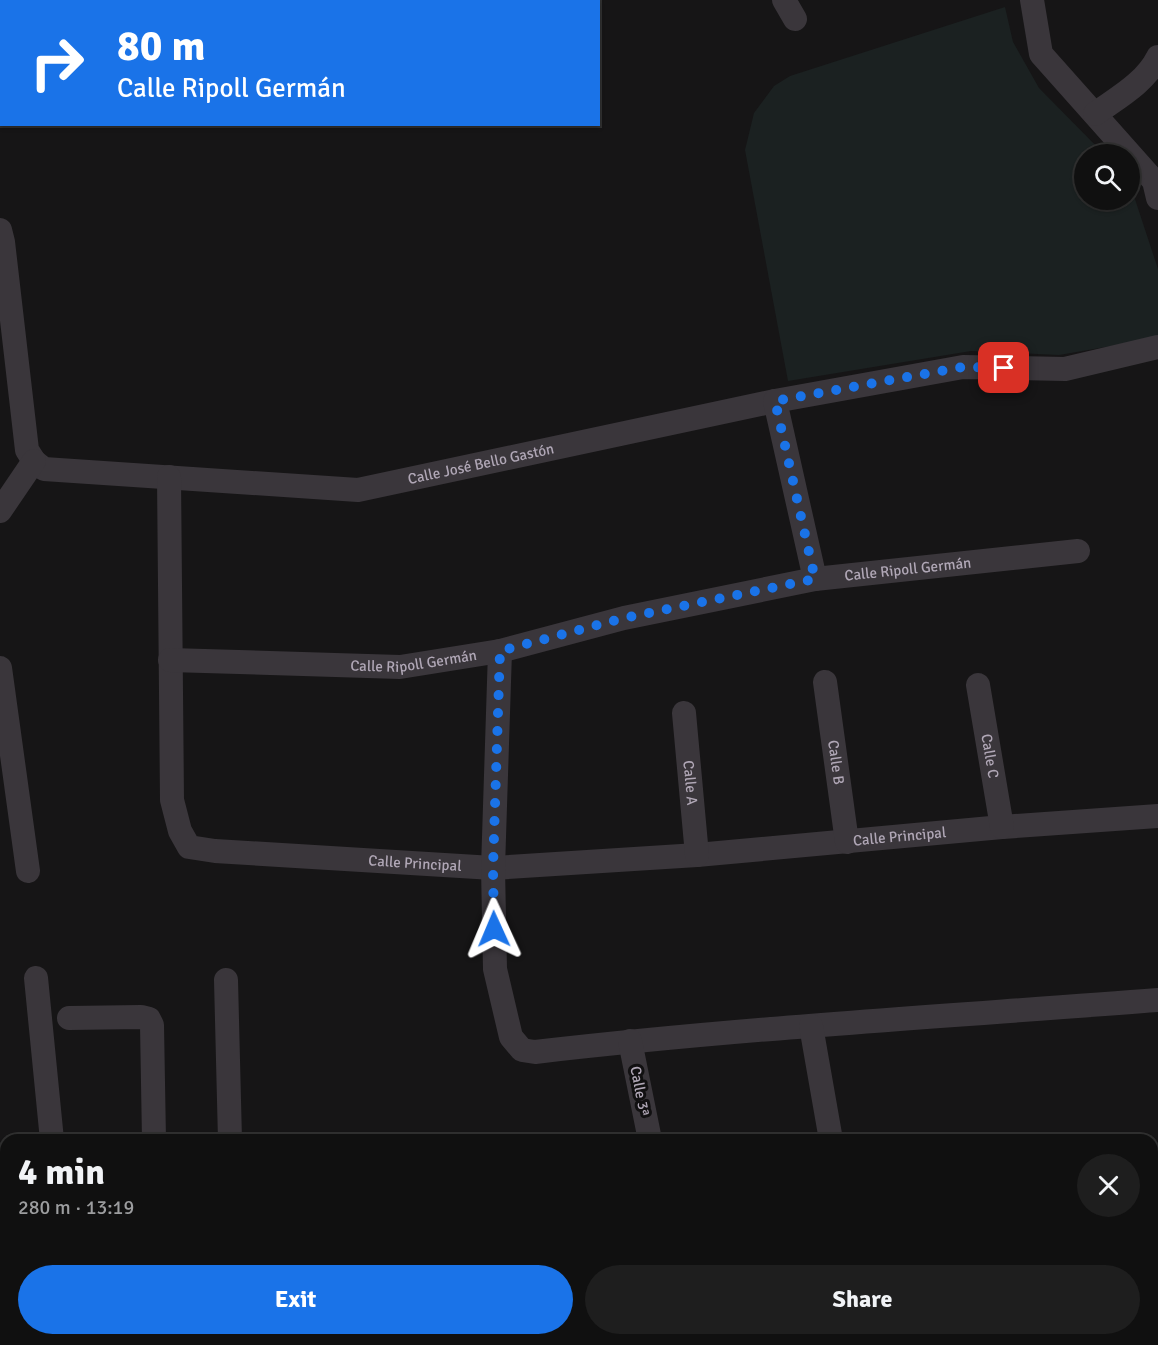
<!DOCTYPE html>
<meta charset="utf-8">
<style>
:root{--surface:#101010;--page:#1e1e1e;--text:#f1f3f6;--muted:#9c9d9f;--line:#303030;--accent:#1a73e8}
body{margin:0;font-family:Signika,sans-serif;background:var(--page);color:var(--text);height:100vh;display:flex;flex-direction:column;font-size:22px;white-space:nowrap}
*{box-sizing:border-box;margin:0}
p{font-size:20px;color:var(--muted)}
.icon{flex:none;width:33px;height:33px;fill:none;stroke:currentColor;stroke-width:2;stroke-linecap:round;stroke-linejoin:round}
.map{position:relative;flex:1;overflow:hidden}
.sheet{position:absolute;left:0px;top:1134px;width:1158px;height:212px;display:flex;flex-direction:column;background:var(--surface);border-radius:18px 18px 0 0;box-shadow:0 2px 4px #0004,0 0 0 2px var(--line)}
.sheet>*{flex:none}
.banner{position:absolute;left:0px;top:0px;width:600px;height:126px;box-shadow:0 2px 4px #0004,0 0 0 2px var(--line);background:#1a73e8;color:#fff;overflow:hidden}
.fabs{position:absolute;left:1074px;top:144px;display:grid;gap:12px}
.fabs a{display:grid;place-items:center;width:66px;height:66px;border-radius:50%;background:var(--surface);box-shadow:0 2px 4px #0004,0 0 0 2px var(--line);font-size:30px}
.pin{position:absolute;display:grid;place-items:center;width:51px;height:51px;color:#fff;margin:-26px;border-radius:12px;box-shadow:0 3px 9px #0006}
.me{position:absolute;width:66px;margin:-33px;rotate:359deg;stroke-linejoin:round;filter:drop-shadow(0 0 4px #0008)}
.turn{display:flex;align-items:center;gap:21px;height:126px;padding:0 18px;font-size:27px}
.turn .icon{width:78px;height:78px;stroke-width:2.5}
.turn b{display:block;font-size:42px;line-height:51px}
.round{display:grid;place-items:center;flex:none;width:63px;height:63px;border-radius:32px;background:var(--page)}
.head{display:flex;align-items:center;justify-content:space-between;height:102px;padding:0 18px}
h1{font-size:36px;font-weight:700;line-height:45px}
.button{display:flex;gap:12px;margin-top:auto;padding:12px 18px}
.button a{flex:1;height:69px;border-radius:36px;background:var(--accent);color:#fff;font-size:24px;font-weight:700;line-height:69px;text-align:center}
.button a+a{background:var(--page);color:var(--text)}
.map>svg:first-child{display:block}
.green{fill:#1b2121}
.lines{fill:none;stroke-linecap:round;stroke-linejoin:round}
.minor{stroke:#3a363b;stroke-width:24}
.route{stroke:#1a73e8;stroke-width:10;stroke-dasharray:0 18}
.labels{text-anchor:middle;stroke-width:6;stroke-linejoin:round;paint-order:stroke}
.street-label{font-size:15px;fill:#b0a7b6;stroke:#111011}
</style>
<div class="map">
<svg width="1158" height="1345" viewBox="0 0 1158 1345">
<rect width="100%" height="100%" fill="#161516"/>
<polygon class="green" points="1005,7 1013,42 1039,88 1104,154 1084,154 1084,200 1130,200 1130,184 1158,269 1158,338 1059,355 971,351 788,381 745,150 754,113 774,86 790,76"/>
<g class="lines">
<g class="minor">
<polyline points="784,0 795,19"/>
<polyline points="1032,0 1041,54 1154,181 1158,198"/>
<path d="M 1095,114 C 1117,98 1145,83 1158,57"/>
<path id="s1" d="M 0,230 L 3,242 L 27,450 L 34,461 L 44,469 L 358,490 L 775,401 L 963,367 L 1065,369 L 1158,347"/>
<polyline points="775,401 815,579"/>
<path id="s2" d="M 169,477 L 172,800 L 180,831 L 189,847 L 215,851 L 493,868 L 697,855 L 1002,827 L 1158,816"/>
<polyline points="0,511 34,461"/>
<path d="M 500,651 L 493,868 L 495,969 L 511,1037 L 522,1050 L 535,1052 C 742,1028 950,1016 1158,1000"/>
<path id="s3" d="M 170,660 L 400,667 L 500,651 L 624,618 L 815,579 L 1078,551"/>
<polyline points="0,668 28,871"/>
<path id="s4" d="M 825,682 L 847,842"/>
<path id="s5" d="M 978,685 L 1002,827"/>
<path id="s6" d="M 684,713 L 697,855"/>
<polyline points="36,978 52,1140"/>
<polyline points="226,980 230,1140"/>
<polyline points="69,1018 141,1017 149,1019 152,1025 154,1140"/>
<polyline points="811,1026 831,1140"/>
<polyline points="630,1041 650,1140"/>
<polyline points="1152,1189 1158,1189"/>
<polyline points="0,1208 6,1208"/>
<polyline points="0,1250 6,1250"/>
<polyline points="140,1340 140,1345"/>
<polyline points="318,1340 318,1345"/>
<polyline points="486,1340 486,1345"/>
<polyline points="689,1340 690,1345"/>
<polyline points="864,1340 865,1345"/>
<polyline points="1047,1340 1048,1345"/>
</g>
</g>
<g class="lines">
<polyline class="route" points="494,929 493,868 500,651 624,618 815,579 775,401 963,367 1004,368"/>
</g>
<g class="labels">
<g class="street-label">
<text dy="5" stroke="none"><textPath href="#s1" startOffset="688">Calle José Bello Gastón</textPath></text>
<text dy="5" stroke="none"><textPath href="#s3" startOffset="748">Calle Ripoll Germán</textPath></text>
<text dy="5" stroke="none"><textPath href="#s3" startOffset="244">Calle Ripoll Germán</textPath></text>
<text dy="5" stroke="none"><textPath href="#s5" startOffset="72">Calle C</textPath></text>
<text dy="5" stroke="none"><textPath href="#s4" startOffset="81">Calle B</textPath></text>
<text dy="5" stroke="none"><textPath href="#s6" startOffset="70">Calle A</textPath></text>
<text dy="5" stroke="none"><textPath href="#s2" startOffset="1086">Calle Principal</textPath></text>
<text dy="5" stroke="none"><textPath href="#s2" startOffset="600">Calle Principal</textPath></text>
<text transform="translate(640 1091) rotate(79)" y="5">Calle 3ª</text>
</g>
</g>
</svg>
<div class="fabs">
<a><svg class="icon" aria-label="search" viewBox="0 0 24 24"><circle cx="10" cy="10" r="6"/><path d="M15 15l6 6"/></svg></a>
</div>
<div class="pin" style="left:1004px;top:368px;background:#d93025"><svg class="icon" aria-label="arrive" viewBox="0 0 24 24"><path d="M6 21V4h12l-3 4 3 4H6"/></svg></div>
<svg class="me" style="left:494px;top:929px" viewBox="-20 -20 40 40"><path d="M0-17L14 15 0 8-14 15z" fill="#1a73e8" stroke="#fff" stroke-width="4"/></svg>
<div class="banner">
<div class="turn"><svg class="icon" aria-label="right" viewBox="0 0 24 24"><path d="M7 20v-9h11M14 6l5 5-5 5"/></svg><div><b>80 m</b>Calle Ripoll Germán</div></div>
</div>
<section class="sheet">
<div class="head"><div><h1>4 min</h1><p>280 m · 13:19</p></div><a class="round"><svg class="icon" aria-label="close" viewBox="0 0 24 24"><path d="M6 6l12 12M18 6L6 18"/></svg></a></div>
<div class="button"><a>Exit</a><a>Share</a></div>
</section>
</div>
